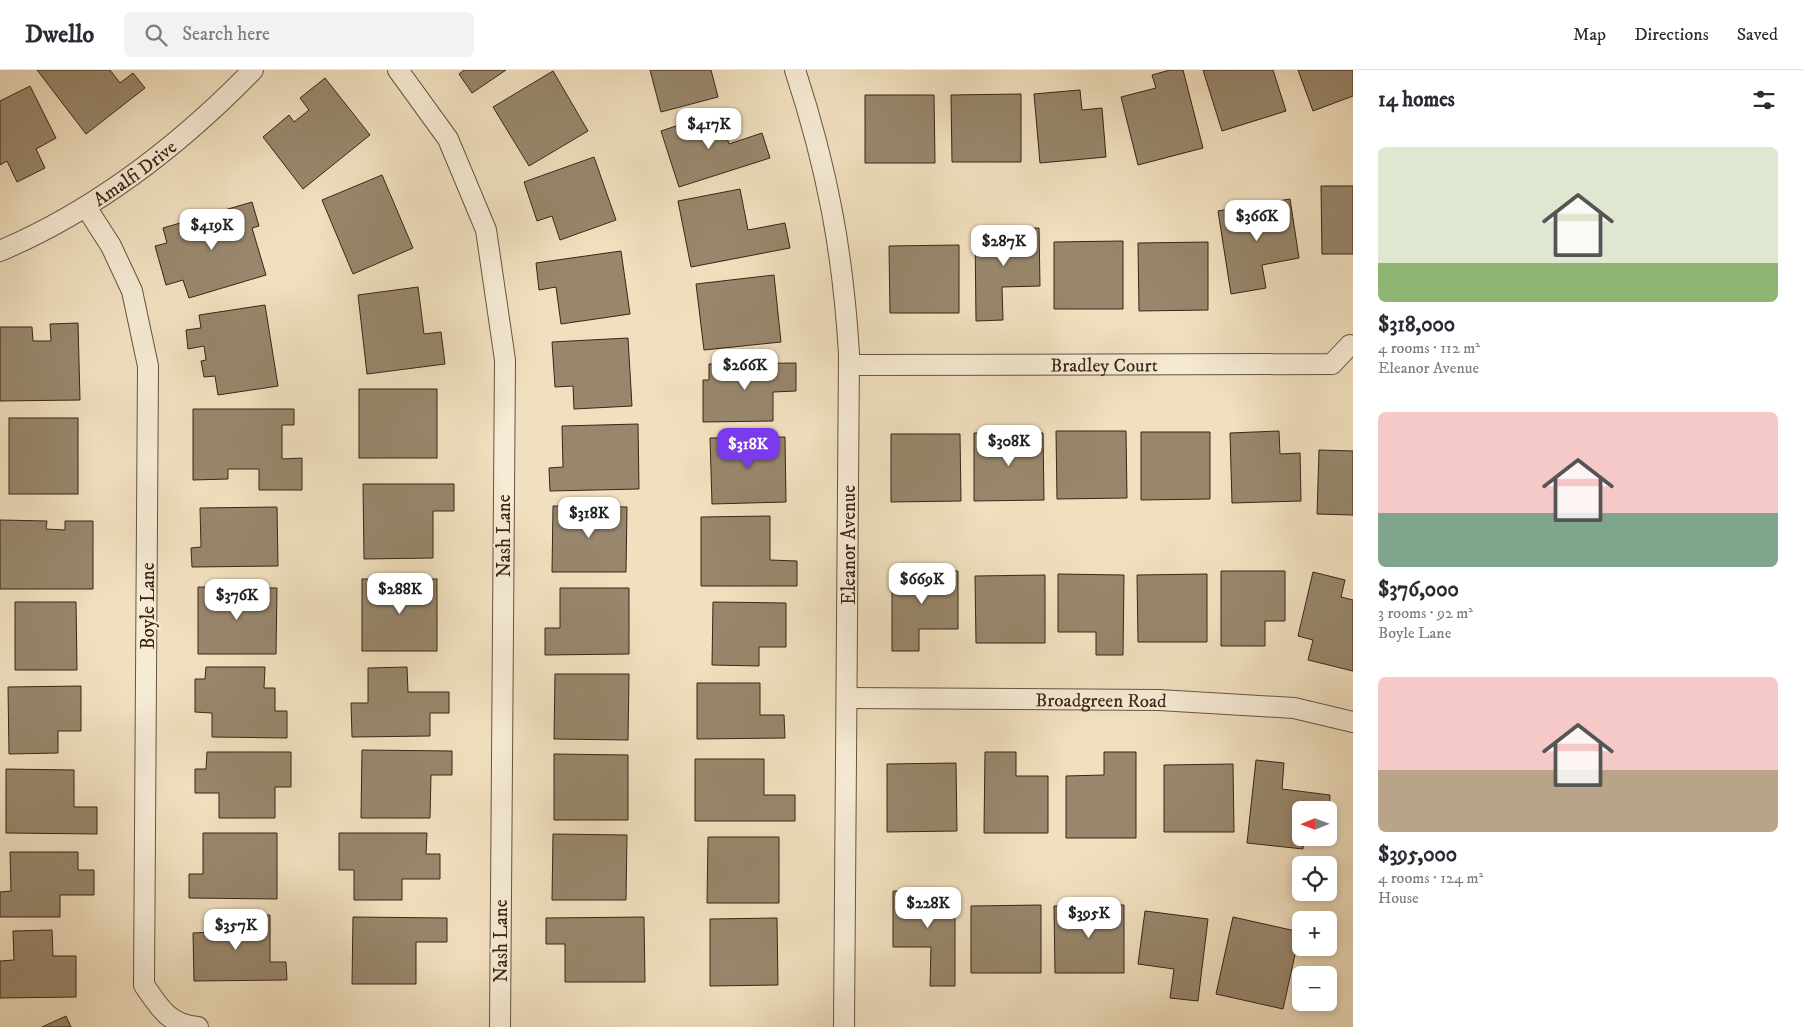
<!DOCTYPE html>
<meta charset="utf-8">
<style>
:root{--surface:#fff;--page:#f2f2f3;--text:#2b2b33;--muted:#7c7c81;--line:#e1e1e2;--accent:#7c3aed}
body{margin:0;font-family:"IM FELL DW Pica",serif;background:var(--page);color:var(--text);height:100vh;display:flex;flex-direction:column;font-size:19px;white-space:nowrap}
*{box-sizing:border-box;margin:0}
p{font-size:16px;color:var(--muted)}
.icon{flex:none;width:28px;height:28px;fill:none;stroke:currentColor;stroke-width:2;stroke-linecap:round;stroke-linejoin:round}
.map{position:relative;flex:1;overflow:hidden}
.panel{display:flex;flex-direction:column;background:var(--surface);width:450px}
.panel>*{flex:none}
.needle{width:32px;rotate:269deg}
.fabs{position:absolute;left:1292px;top:731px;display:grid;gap:10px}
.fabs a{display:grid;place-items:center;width:45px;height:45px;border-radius:8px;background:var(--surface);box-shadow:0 2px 8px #0003;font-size:25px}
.price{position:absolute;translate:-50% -42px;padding:0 11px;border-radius:10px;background:#fff;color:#222;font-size:16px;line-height:32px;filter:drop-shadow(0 1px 2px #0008)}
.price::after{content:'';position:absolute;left:50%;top:30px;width:15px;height:11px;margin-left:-8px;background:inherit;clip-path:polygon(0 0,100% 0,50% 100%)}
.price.selected{background:var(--accent);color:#fff}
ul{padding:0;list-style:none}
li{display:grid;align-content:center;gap:10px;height:265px;padding:0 25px}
li span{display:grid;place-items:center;height:155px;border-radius:8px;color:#555}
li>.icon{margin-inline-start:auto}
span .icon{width:90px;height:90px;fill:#fffc;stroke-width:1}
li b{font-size:21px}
h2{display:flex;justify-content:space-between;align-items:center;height:60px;padding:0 25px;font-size:21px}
header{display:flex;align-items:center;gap:30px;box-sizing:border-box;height:70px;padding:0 25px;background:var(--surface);border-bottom:1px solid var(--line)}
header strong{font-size:24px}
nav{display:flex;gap:28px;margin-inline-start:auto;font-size:18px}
.search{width:350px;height:45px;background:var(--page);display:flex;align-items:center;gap:12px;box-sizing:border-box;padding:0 18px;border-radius:8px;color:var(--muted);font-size:19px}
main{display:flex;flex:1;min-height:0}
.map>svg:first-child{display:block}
.building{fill:#98876d;stroke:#382615}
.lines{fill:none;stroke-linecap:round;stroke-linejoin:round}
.street-casing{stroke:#665440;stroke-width:22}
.street{stroke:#f6ebd5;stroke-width:20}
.labels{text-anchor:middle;stroke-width:4;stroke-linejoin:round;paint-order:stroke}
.street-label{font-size:19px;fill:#382615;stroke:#f6ebd5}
</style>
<header>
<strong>Dwello</strong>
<div class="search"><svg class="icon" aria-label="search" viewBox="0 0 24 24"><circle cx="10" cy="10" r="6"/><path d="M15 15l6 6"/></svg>Search here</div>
<nav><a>Map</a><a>Directions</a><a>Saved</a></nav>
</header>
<main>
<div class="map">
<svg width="1353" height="957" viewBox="0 0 1353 957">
<rect width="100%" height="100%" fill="#f1e0bf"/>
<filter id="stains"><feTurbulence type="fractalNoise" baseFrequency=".004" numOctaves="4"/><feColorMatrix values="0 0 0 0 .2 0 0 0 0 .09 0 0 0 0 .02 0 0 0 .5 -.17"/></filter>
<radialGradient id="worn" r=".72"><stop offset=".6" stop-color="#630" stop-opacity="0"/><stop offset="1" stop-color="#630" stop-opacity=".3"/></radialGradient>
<g class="building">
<polygon points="37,0 110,0 120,13 133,3 145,18 86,64"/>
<polygon points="464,0 506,0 472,23 459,4"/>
<polygon points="650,0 711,0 718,27 661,42"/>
<polygon points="1170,0 1183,0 1203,78 1138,95 1121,27 1156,18 1152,5"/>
<polygon points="1203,0 1273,0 1286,41 1222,61"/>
<polygon points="1298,0 1353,0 1353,26 1313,41"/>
<polygon points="553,1 588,61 529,96 493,37"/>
<polygon points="325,8 370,65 303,119 263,67 289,45 294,52 309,40 300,28"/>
<polygon points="30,16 56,68 36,79 45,98 17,112 7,91 0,95 0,31"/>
<polygon points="1080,20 1082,40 1102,38 1106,87 1040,93 1034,24"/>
<polygon points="1021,24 1021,92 952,92 951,25"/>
<polygon points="865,25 934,25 935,93 865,93"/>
<polygon points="718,42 729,74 762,63 770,88 679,117 661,61"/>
<polygon points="594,87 616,150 560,170 552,146 537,151 524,112"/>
<polygon points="382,105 413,178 353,204 322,130"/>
<polygon points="1321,116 1353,116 1353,184 1322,184"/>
<polygon points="740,119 748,160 785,153 790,178 691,197 678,131"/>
<polygon points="1290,129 1299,188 1262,195 1266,218 1231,224 1218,141"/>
<polygon points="252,132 259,156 252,158 266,205 189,228 183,210 166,215 155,176 167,173 163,158"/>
<polygon points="1039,158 1040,216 1002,217 1003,250 976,251 975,159"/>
<polygon points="1123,171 1123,239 1054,239 1054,172"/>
<polygon points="1208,172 1208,240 1139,241 1138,173"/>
<polygon points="959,175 959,243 890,243 889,176"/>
<polygon points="621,181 630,244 561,254 556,217 539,220 536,193"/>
<polygon points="774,205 781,272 704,280 696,214"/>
<polygon points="418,217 424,264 441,262 445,294 367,304 358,225"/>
<polygon points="265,235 278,316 218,325 215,306 204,307 201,291 206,290 204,276 188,279 186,260 201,258 199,245"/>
<polygon points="78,253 80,330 0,331 0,257 32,257 33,271 51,271 50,254"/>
<polygon points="628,268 632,336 574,339 573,316 555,317 552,272"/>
<polygon points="796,293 796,321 773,322 773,351 703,352 703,310 709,310 709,294"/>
<rect x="359" y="319" width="78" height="69"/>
<polygon points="193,339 294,339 294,355 282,355 282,389 302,388 302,420 259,420 259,399 228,399 228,409 193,410"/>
<rect x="9" y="348" width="69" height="76"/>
<polygon points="638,354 639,419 550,421 549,398 563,397 562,356"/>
<polygon points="1056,361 1126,361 1127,428 1057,429"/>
<polygon points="1279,361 1280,384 1300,383 1301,431 1232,433 1230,363"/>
<polygon points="1141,362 1210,362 1210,429 1141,430"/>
<polygon points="974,363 1043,363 1044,430 974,431"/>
<polygon points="891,364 960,364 961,431 891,432"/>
<polygon points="785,367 786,432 712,434 710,368"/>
<polygon points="1319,380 1353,381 1353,445 1317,444"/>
<polygon points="363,414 454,414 454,441 433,441 433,488 364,489"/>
<polygon points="553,436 627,437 626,502 552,502"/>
<polygon points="277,437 278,496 192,497 191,478 201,477 200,438"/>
<polygon points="770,446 770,490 797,491 797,516 701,516 701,447"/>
<polygon points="0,450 47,451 46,459 65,460 65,451 93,451 93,519 0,519"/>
<polygon points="892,501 958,501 958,559 919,559 919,581 892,581"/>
<polygon points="1221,501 1285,501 1285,551 1265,551 1265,576 1221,576"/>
<polygon points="1313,502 1345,510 1341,527 1353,530 1353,601 1308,590 1313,570 1298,566"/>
<polygon points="1058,504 1124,505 1123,585 1096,585 1096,562 1058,562"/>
<polygon points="1207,504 1207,572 1138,572 1137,505"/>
<polygon points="1045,505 1045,573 976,573 975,506"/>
<rect x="362" y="509" width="75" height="72"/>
<polygon points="198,517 277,518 276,584 198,584"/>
<polygon points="560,518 629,518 629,584 545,585 545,558 560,558"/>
<polygon points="15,532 76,532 77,600 15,600"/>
<polygon points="713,532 786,533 786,577 759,577 759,596 712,595"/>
<polygon points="206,597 265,597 264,618 275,618 275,641 287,641 287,668 212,667 212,643 195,642 195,609 205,609"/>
<polygon points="407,597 408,622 449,622 449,643 430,643 430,666 352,667 351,633 368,633 368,598"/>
<polygon points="555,604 629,604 628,670 554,669"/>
<polygon points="697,613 760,613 760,645 784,645 785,668 697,669"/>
<polygon points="81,616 81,661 58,661 58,683 9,684 8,617"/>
<polygon points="362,680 452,681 452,705 431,705 430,748 361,748"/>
<polygon points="207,682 291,682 291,717 275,717 275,748 219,748 219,723 195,723 195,699 206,699"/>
<polygon points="985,682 1016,682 1016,706 1048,706 1048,763 984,763"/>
<polygon points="1104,682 1136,682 1136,768 1066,768 1066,706 1104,705"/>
<polygon points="554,684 628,685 628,750 554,750"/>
<polygon points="695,689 764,689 764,725 795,725 795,751 695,751"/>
<polygon points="1256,690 1284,693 1282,719 1330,725 1329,740 1301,740 1301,768 1326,768 1325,774 1304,772 1303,779 1247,773"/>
<polygon points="956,693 957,761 887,762 887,694"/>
<polygon points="1233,694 1234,762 1164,762 1164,695"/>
<polygon points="6,699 74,700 74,737 97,737 97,764 6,763"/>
<polygon points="203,763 277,763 277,829 189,828 189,804 203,804"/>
<polygon points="339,763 427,763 426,784 440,784 440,809 402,809 402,830 354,830 354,800 339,800"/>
<polygon points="553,764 627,765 626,830 552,830"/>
<polygon points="708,767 779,767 779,833 707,833"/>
<polygon points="10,782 78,782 78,800 94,800 94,825 60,825 60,847 0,847 0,822 11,821"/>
<polygon points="893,821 955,821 955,916 930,916 931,877 893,877"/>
<polygon points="1041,835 1041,903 971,903 971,836"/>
<polygon points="1124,835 1124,903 1055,903 1054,836"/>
<polygon points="1145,841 1208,849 1198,931 1170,928 1174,899 1138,894"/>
<polygon points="214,845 270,845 270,892 286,892 287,910 194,911 193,863 214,862"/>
<polygon points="353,847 447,848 447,872 416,872 416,914 352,914"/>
<polygon points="644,847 645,912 565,912 565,874 546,874 546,848"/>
<polygon points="1233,847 1300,862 1283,939 1216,924"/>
<polygon points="777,848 778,915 710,916 710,849"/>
<polygon points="52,860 53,886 76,886 76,927 0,928 0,891 14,890 13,861"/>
<polygon points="66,946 71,957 42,957"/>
</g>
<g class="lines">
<g class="street-casing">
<g id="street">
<polyline points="398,0 448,69 486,160 505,290 500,957"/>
<path d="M795,0c32,97 48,182 54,284l-5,673"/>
<path d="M86,137l25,39 21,45 16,75 -4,619c15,22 25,40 54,42"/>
<path id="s1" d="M0,181c96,-41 180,-106 253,-181"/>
<path id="s2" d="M849,295l483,-1 18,-19"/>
<path id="s3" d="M847,628l312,2 135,8 59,14"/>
</g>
</g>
<use href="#street" class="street"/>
</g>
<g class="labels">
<g class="street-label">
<text dy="7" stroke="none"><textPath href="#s1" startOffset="156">Amalfi Drive</textPath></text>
<text dy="7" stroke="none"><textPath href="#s2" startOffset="255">Bradley Court</textPath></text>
<text transform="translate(503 466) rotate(-90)" y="7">Nash Lane</text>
<text transform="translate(848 475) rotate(-90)" y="7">Eleanor Avenue</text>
<text transform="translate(147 536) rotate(-90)" y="7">Boyle Lane</text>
<text dy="7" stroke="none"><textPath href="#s3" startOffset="254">Broadgreen Road</textPath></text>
<text transform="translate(500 871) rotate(-90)" y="7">Nash Lane</text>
</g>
</g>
<rect width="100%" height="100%" filter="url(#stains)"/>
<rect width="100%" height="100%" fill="url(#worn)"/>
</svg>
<div class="fabs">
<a><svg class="needle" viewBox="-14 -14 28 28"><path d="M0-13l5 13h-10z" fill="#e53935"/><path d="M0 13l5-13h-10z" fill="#7c7c81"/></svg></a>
<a><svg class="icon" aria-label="locate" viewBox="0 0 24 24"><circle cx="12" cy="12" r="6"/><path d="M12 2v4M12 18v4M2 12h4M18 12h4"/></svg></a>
<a>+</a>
<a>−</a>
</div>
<b class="price" style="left:709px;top:80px">$417K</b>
<b class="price" style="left:1257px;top:172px">$366K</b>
<b class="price" style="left:212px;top:181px">$419K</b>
<b class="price" style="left:1004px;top:197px">$287K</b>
<b class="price" style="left:745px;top:321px">$266K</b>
<b class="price" style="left:1009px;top:397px">$308K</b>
<b class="price selected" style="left:748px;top:400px">$318K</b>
<b class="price" style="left:589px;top:469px">$318K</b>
<b class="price" style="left:922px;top:535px">$669K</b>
<b class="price" style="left:400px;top:545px">$288K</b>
<b class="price" style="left:237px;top:551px">$376K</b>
<b class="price" style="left:928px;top:859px">$228K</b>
<b class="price" style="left:1089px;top:869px">$395K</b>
<b class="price" style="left:236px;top:881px">$357K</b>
</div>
<section class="panel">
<h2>14 homes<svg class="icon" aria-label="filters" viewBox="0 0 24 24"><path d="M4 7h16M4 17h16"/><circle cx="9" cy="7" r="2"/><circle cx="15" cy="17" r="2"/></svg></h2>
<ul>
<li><span style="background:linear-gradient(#dfe7d0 75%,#8fb573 0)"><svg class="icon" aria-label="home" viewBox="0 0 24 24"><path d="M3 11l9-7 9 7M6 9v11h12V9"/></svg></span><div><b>$318,000</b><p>4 rooms · 112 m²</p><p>Eleanor Avenue</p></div></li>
<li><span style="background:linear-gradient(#f6c9c9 65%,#7fa58c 0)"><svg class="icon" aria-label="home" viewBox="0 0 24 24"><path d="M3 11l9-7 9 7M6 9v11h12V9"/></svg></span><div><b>$376,000</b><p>3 rooms · 92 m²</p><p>Boyle Lane</p></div></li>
<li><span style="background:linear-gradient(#f6c9c9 60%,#b9a48a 0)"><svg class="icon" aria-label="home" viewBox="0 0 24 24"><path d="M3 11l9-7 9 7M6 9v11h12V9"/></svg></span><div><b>$395,000</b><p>4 rooms · 124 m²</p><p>House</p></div></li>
</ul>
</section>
</main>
